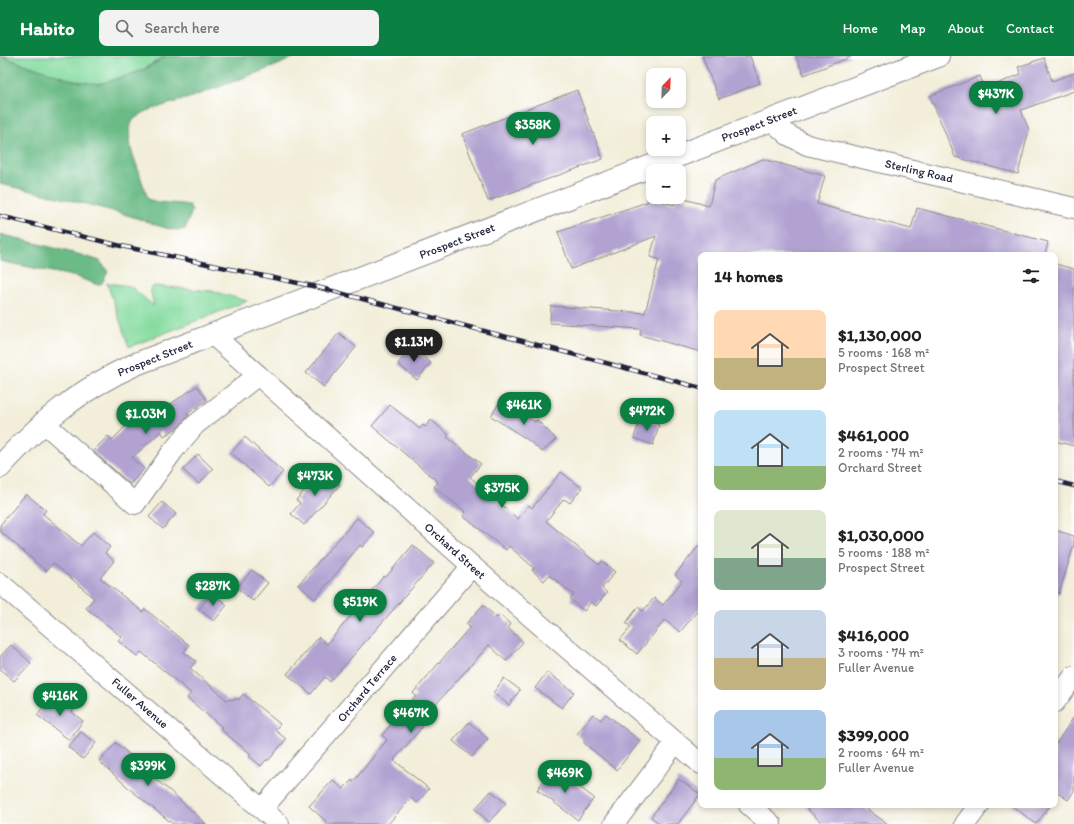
<!DOCTYPE html>
<meta charset="utf-8">
<style>
:root{--surface:#fff;--page:#f2f2f2;--text:#202124;--muted:#757577;--accent:#0b8043}
body{margin:0;font-family:Itim,sans-serif;background:var(--page);color:var(--text);height:100vh;display:flex;flex-direction:column;font-size:15px;white-space:nowrap}
*{box-sizing:border-box;margin:0}
p{font-size:13px;color:var(--muted)}
.icon{flex:none;width:22px;height:22px;fill:none;stroke:currentColor;stroke-width:2;stroke-linecap:round;stroke-linejoin:round}
.map{position:relative;flex:1;overflow:hidden}
.details{position:absolute;left:698px;top:196px;width:360px;height:556px;display:flex;flex-direction:column;background:var(--surface);border-radius:8px;box-shadow:0 2px 6px #0003}
.details>*{flex:none}
.needle{width:26px;rotate:23deg}
.fabs{position:absolute;left:646px;top:12px;display:grid;gap:8px}
.fabs a{display:grid;place-items:center;width:40px;height:40px;border-radius:8px;background:var(--surface);box-shadow:0 2px 6px #0003;font-size:20px}
.price{position:absolute;translate:-50% -34px;padding:0 9px;border-radius:14px;background:var(--accent);color:#fff;font-size:13px;line-height:26px;filter:drop-shadow(0 1px 2px #0008)}
.price::after{content:'';position:absolute;left:50%;top:24px;width:12px;height:9px;margin-left:-6px;background:inherit;clip-path:polygon(0 0,100% 0,50% 100%)}
.price.on{background:#222;color:#fff}
ul{padding:0;list-style:none}
li{display:flex;align-items:center;gap:12px;height:100px;padding:0 16px}
li span{display:grid;place-items:center;flex:none;width:112px;height:80px;border-radius:8px;color:#555}
li>.icon{margin-inline-start:auto}
span .icon{width:48px;height:48px;fill:#fffc;stroke-width:1}
li b{font-size:17px}
h2{display:flex;justify-content:space-between;align-items:center;height:48px;padding:0 16px;font-size:17px}
header{display:flex;align-items:center;gap:24px;box-sizing:border-box;height:56px;padding:0 20px;background:var(--accent);color:#fff}
header strong{font-size:19px}
nav{display:flex;gap:22px;margin-inline-start:auto;font-size:14px}
.search{width:280px;height:36px;background:var(--page);display:flex;align-items:center;gap:10px;box-sizing:border-box;padding:0 14px;border-radius:8px;color:var(--muted);font-size:15px}
.map>svg:first-child{display:block}
.green{fill:#84db9f;stroke:#537e6d}
.forest{fill:#6bbb86;stroke:#466e60}
.building{fill:#b1a2d1}
.lines{fill:none;stroke-linecap:round;stroke-linejoin:round}
.minor-casing{stroke:#8a888a;stroke-width:22}
.major-casing{stroke:#8a888a;stroke-width:24}
.minor{stroke:#fff;stroke-width:20}
.major{stroke:#fff;stroke-width:22}
.rail-casing{stroke:#22223b;stroke-width:4.5}
.rail{stroke:#fff;stroke-width:3;stroke-dasharray:9;stroke-linecap:butt}
.labels{text-anchor:middle;stroke-width:3;stroke-linejoin:round;paint-order:stroke}
.street-label{font-size:12px;fill:#22223b;stroke:#fff}
</style>
<header>
<strong>Habito</strong>
<div class="search"><svg class="icon" aria-label="search" viewBox="0 0 24 24"><circle cx="10" cy="10" r="6"/><path d="M15 15l6 6"/></svg>Search here</div>
<nav><a>Home</a><a>Map</a><a>About</a><a>Contact</a></nav>
</header>
<div class="map">
<svg width="1074" height="768" viewBox="0 0 1074 768">
<rect width="100%" height="100%" fill="#fff"/>
<filter id="ink" filterUnits="userSpaceOnUse"><feTurbulence type="fractalNoise" baseFrequency=".025" numOctaves="2"/><feDisplacementMap in="SourceGraphic" scale="8" xChannelSelector="R" yChannelSelector="G"/><feConvolveMatrix kernelMatrix="1 2 1 2 8 2 1 2 1" color-interpolation-filters="sRGB"/></filter>
<filter id="wash" filterUnits="userSpaceOnUse"><feTurbulence type="fractalNoise" baseFrequency=".012" numOctaves="4" result="noise"/><feDisplacementMap in="SourceGraphic" scale="16" xChannelSelector="R" yChannelSelector="G"/><feGaussianBlur stdDeviation="0.9" result="paint"/><feColorMatrix in="noise" values="0 0 0 0 0 0 0 0 0 0 0 0 0 0 0 0 0 1.4 0 .05"/><feComposite in="paint" operator="in"/></filter>
<g filter="url(#wash)">
<rect width="100%" height="100%" fill="#f2eed9"/>
<g class="green">
<path d="M3,0h163c-20,12 -42,24 -65,27 -25,4 -74,-17 -98,-27z"/>
<polygon points="107,227 130,230 154,250 150,232 155,230 212,235 247,245 129,291"/>
</g>
<g class="forest">
<path d="M0,0l75,25 25,3 44,-14 22,-14h130l-18,9 -86,32 -46,14 -12,8 -3,5 -2,19 19,56c7,4 31,4 41,6l3,6 -7,18c-10,4 -32,-5 -42,-9 -47,-15 -95,-25 -143,-36z"/>
<polygon points="0,178 81,199 100,205 108,216 102,227 98,229 77,221 0,205"/>
</g>
<g id="blocks">
<g class="building">
<polygon points="702,0 750,0 760,27 719,43"/>
<polygon points="796,0 850,0 851,1 804,19"/>
<polygon points="1044,2 1052,25 1074,17 1074,35 1021,54 1029,74 1018,118 955,101 930,40 980,20 985,33 1021,18 1018,11"/>
<polygon points="577,34 603,103 488,145 462,78"/>
<polygon points="763,103 825,120 817,148 911,173 917,152 1048,186 1045,199 701,199 701,296 640,279 641,273 550,267 551,250 645,257 659,203 650,201 656,180 571,213 558,176 647,146 649,142 674,149 677,141 709,150 715,124"/>
<polygon points="1055,208 1074,213 1074,390 1055,385"/>
<polygon points="339,277 356,291 324,331 306,317"/>
<polygon points="411,291 431,307 417,324 398,308"/>
<polygon points="197,330 207,344 187,358 189,359 180,370 164,380 161,375 132,402 144,413 130,428 93,395 108,380 112,384 138,358 145,365"/>
<polygon points="501,344 535,366 537,364 556,383 542,396 531,386 491,360"/>
<polygon points="390,349 420,373 423,369 425,371 431,364 449,379 447,381 481,408 470,421 518,463 529,449 532,452 561,416 582,432 570,447 564,443 546,465 599,509 602,505 615,516 602,532 607,537 596,550 591,546 584,555 570,543 574,539 549,519 544,525 532,514 534,512 509,490 506,494 463,460 466,456 434,431 438,426 372,370"/>
<polygon points="640,363 659,369 653,389 634,382"/>
<polygon points="245,381 283,416 269,431 231,397"/>
<polygon points="198,398 213,413 199,428 183,414"/>
<polygon points="323,414 340,429 304,469 291,458 300,447 296,444"/>
<polygon points="26,438 46,454 43,458 81,490 93,476 110,491 105,497 114,505 100,522 143,556 145,553 189,589 184,596 196,605 190,612 227,644 239,643 243,638 280,668 275,674 286,683 269,704 266,704 261,710 249,700 251,698 220,673 222,671 187,642 191,637 141,596 137,600 118,585 122,581 86,552 94,542 53,507 46,515 0,475 0,469"/>
<polygon points="162,446 176,458 163,473 149,461"/>
<polygon points="357,462 375,477 362,491 360,489 315,543 298,529"/>
<polygon points="1055,474 1074,480 1074,488 1059,538 1055,537"/>
<polygon points="701,487 701,551 680,576 665,564 637,598 620,584 631,571 626,567 638,551 643,555 654,542 663,549 682,525 675,519"/>
<polygon points="413,489 434,507 330,626 325,621 311,638 287,618 319,581 327,588 384,520 386,521"/>
<polygon points="252,514 268,527 253,545 237,532"/>
<polygon points="212,537 227,549 214,565 199,553"/>
<polygon points="483,549 497,562 500,559 511,569 508,572 523,586 506,605 489,589 419,667 423,670 394,704 429,733 417,747 411,742 388,768 329,768 309,750 333,724 343,733 352,724 353,726 387,684 382,679 416,640 413,637 470,571 466,568"/>
<polygon points="11,589 31,607 14,625 0,613 0,601"/>
<polygon points="547,616 574,636 562,652 535,632"/>
<polygon points="504,622 520,634 509,649 493,637"/>
<polygon points="54,637 74,653 72,656 83,665 69,684 37,659"/>
<polygon points="593,658 601,664 606,658 640,685 617,714 584,687 584,683 577,678"/>
<polygon points="1074,661 1074,735 1068,744 1055,735 1055,689"/>
<polygon points="469,666 488,683 472,701 453,685"/>
<polygon points="81,676 96,687 83,703 68,691"/>
<polygon points="116,687 139,707 137,710 169,734 206,768 173,768 132,735 99,705"/>
<polygon points="553,711 594,742 578,764 537,734"/>
<polygon points="679,723 700,738 678,768 660,768 651,761"/>
<polygon points="491,735 506,747 489,766 475,753"/>
<polygon points="803,749 861,749 888,768 823,768"/>
<polygon points="1011,749 1051,749 1036,768"/>
</g>
</g>
</g>
<g filter="url(#ink)">
<use href="#blocks" fill-opacity="0" stroke="#8a888a" stroke-width="1"/>
<g class="lines">
<g class="minor-casing">
<g id="minor">
<polyline points="771,64 788,79 807,89 1074,152"/>
<polyline points="213,279 472,510 701,708"/>
<polyline points="43,366 135,448 173,395 195,369 258,319"/>
<polyline points="0,527 279,768"/>
<polyline points="1055,646 1074,620"/>
<polyline points="749,749 771,768"/>
<polyline points="262,753 472,510"/>
<polyline points="614,768 676,686"/>
<polyline points="965,768 979,749"/>
</g>
</g>
<g class="major-casing">
<path id="major" d="M0,411c43,-47 78,-77 136,-103l802,-308"/>
</g>
<use href="#minor" class="minor"/>
<use href="#major" class="major"/>
<g class="rail-casing">
<g id="rail">
<polyline points="0,160 121,190 317,231 701,332"/>
<polyline points="1055,425 1074,430"/>
</g>
</g>
<use href="#rail" class="rail"/>
</g>
</g>
<g class="labels">
<g class="street-label">
<text transform="translate(759 68) rotate(-21)" y="4">Prospect Street</text>
<text transform="translate(919 115) rotate(13)" y="4">Sterling Road</text>
<text transform="translate(457 185) rotate(-21)" y="4">Prospect Street</text>
<text transform="translate(155 302) rotate(-22)" y="4">Prospect Street</text>
<text transform="translate(455 495) rotate(42)" y="4">Orchard Street</text>
<text transform="translate(367 632) rotate(-50)" y="4">Orchard Terrace</text>
<text transform="translate(140 647) rotate(41)" y="4">Fuller Avenue</text>
</g>
</g>
</svg>
<div class="fabs">
<a><svg class="needle" viewBox="-14 -14 28 28"><path d="M0-13l5 13h-10z" fill="#e53935"/><path d="M0 13l5-13h-10z" fill="#757577"/></svg></a>
<a>+</a>
<a>−</a>
</div>
<b class="price" style="left:996px;top:59px">$437K</b>
<b class="price" style="left:533px;top:90px">$358K</b>
<b class="price on" style="left:414px;top:307px">$1.13M</b>
<b class="price" style="left:524px;top:370px">$461K</b>
<b class="price" style="left:647px;top:376px">$472K</b>
<b class="price" style="left:146px;top:379px">$1.03M</b>
<b class="price" style="left:315px;top:441px">$473K</b>
<b class="price" style="left:502px;top:453px">$375K</b>
<b class="price" style="left:213px;top:551px">$287K</b>
<b class="price" style="left:360px;top:567px">$519K</b>
<b class="price" style="left:60px;top:661px">$416K</b>
<b class="price" style="left:411px;top:678px">$467K</b>
<b class="price" style="left:148px;top:731px">$399K</b>
<b class="price" style="left:565px;top:738px">$469K</b>
<section class="details">
<h2>14 homes<svg class="icon" aria-label="filters" viewBox="0 0 24 24"><path d="M4 7h16M4 17h16"/><circle cx="9" cy="7" r="2"/><circle cx="15" cy="17" r="2"/></svg></h2>
<ul>
<li><span style="background:linear-gradient(#ffd9b3 60%,#c2b280 0)"><svg class="icon" aria-label="home" viewBox="0 0 24 24"><path d="M3 11l9-7 9 7M6 9v11h12V9"/></svg></span><div><b>$1,130,000</b><p>5 rooms · 168 m²</p><p>Prospect Street</p></div></li>
<li><span style="background:linear-gradient(#bfe0f5 70%,#8fb573 0)"><svg class="icon" aria-label="home" viewBox="0 0 24 24"><path d="M3 11l9-7 9 7M6 9v11h12V9"/></svg></span><div><b>$461,000</b><p>2 rooms · 74 m²</p><p>Orchard Street</p></div></li>
<li><span style="background:linear-gradient(#dfe7d0 60%,#7fa58c 0)"><svg class="icon" aria-label="home" viewBox="0 0 24 24"><path d="M3 11l9-7 9 7M6 9v11h12V9"/></svg></span><div><b>$1,030,000</b><p>5 rooms · 188 m²</p><p>Prospect Street</p></div></li>
<li><span style="background:linear-gradient(#c9d6e8 60%,#c2b280 0)"><svg class="icon" aria-label="home" viewBox="0 0 24 24"><path d="M3 11l9-7 9 7M6 9v11h12V9"/></svg></span><div><b>$416,000</b><p>3 rooms · 74 m²</p><p>Fuller Avenue</p></div></li>
<li><span style="background:linear-gradient(#a9c7e8 60%,#8fb573 0)"><svg class="icon" aria-label="home" viewBox="0 0 24 24"><path d="M3 11l9-7 9 7M6 9v11h12V9"/></svg></span><div><b>$399,000</b><p>2 rooms · 64 m²</p><p>Fuller Avenue</p></div></li>
</ul>
</section>
</div>
